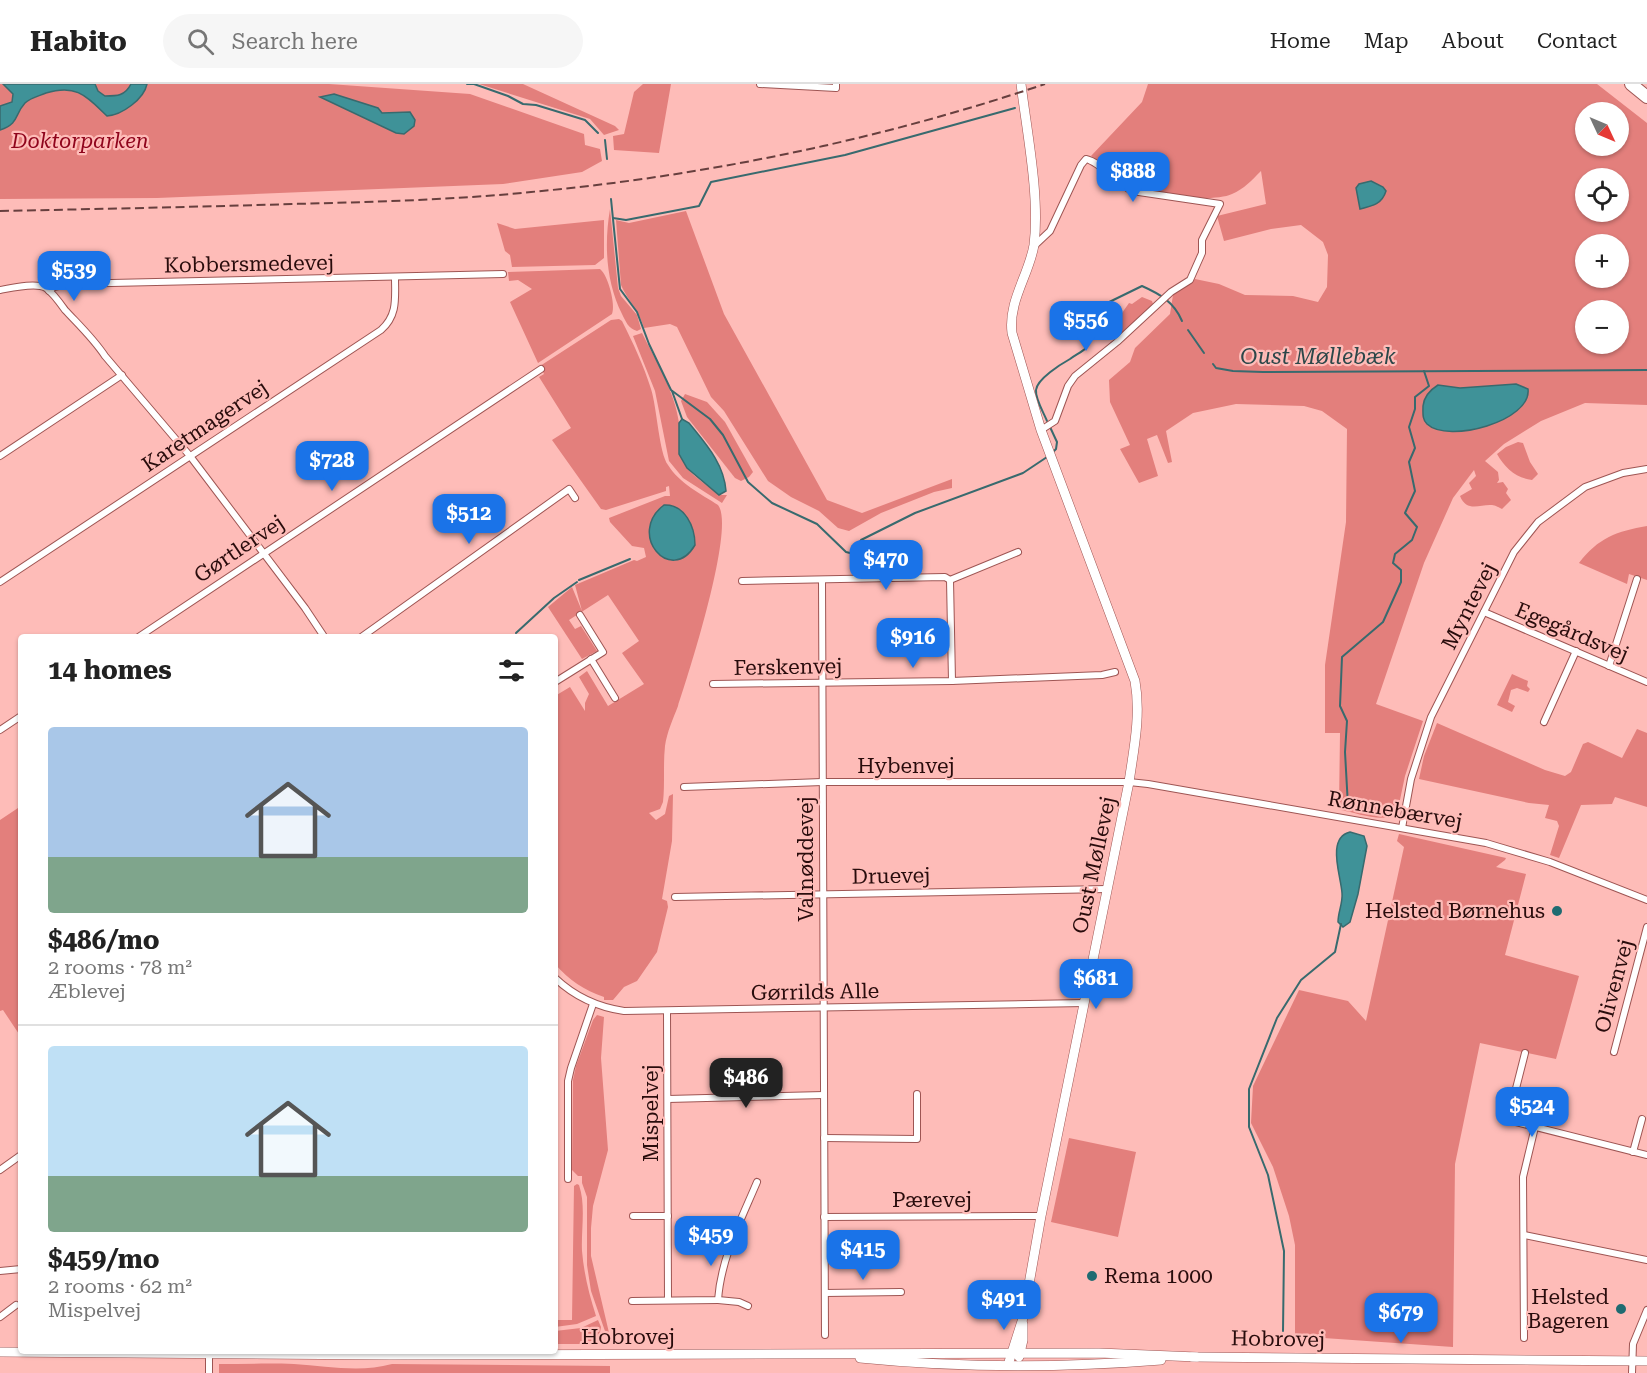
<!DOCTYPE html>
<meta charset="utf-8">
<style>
:root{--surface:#fff;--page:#f6f6f6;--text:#222;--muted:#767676;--line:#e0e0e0;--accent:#1a73e8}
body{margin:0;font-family:"Roboto Serif",serif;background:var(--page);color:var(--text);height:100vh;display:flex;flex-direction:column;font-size:22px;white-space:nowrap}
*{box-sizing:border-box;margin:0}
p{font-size:20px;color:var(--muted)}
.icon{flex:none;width:33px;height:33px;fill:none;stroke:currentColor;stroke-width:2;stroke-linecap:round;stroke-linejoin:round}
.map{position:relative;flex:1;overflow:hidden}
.panel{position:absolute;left:18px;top:550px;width:540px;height:720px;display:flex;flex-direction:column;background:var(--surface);border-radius:6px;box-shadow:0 2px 4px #0004}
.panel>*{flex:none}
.needle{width:39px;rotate:134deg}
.fabs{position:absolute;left:1575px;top:18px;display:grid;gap:12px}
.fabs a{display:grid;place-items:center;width:54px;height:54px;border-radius:50%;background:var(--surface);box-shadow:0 2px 4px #0004;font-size:30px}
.price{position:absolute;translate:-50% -51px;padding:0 14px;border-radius:12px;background:var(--accent);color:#fff;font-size:20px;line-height:39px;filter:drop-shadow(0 2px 3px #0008)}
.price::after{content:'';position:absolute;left:50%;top:36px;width:18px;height:14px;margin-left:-9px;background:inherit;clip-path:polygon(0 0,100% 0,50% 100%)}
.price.active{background:#222;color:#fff}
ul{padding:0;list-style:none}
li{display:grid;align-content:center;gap:12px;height:318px;padding:0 30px}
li+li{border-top:2px solid var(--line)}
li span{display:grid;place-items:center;height:186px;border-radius:6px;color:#555}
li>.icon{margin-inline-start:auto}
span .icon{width:108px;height:108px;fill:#fffc;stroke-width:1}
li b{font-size:26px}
h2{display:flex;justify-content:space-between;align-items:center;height:72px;padding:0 30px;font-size:26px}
header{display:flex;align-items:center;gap:36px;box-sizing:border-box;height:84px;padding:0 30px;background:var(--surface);border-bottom:2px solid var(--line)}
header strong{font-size:28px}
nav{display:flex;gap:33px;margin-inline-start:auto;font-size:21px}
.search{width:420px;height:54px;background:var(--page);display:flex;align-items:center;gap:15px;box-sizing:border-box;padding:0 21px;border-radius:33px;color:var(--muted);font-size:22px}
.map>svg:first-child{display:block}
.green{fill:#e37f7c;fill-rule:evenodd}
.water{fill:#3f9298;stroke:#386a6e;stroke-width:1.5}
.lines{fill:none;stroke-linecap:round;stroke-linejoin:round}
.stream{stroke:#386a6e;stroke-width:2}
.street-casing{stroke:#9e5553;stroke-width:8}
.secondary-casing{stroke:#9e5553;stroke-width:10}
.highway-casing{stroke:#9e5553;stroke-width:14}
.street{stroke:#fff;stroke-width:6}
.secondary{stroke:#fff;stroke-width:9}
.highway{stroke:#fff;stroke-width:12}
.rail{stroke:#673f3e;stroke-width:2;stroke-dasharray:9 4.5;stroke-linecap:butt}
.poi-dot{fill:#1f6b71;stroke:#febcb8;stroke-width:2}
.labels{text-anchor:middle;stroke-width:4.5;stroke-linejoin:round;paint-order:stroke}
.park-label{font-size:21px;font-style:italic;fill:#8f041c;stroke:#febcb8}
.street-label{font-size:21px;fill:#290c0c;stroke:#febcb8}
.poi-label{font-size:21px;fill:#290c0c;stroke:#febcb8;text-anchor:end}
.water-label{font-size:22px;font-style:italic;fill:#2c4749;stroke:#febcb8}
</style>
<header>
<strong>Habito</strong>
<div class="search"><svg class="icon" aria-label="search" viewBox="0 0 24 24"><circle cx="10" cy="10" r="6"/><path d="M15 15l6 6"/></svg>Search here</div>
<nav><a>Home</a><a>Map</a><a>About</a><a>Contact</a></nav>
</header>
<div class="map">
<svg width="1647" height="1289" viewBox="0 0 1647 1289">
<rect width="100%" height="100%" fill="#febcb8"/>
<g class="green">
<polygon points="0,0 329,0 470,10 584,50 585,61 600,65 602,77 582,88 503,100 157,114 0,115"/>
<polygon points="479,0 523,0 615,42 619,46 604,51 590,35"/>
<polygon points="643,0 671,0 659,69 614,66 613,52 624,50 634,8"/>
<path d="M1148,0h449l50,39v282l-62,-2 -44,18 -37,23 -19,17 13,11 1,8 -2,3 6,-1 5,7 -2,4 5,7 -9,9c-2,-1 -7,-4 -10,-4 -12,-1 -25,8 -32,-9l12,-7 -3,-6 7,-7 -2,-6 -21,28 -29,65 -48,141 47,17 -18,55 -8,38c-15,9 -40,-1 -56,-4l-2,-3 1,-74h-15v-68l21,-143 1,-93 -25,-18 -18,-5 -68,-2 -43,9 -27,18 6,31 -4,1 -11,-28 -10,4 11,37 -19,7 -19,-34 10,-4 -20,-43 -1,-22 21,-18 5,-14 35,-34 3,-19 22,-16 24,5 26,11 48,1 25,6 9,-15 1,-32 -5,-13 -22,-17 -30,4 -47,12 -7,-25 49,-12 -5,-33c-9,9 -17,18 -29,23 -19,9 -87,2 -105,-8 -13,-7 -25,-21 -36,-30l51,-54zM1586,28h32v34h-32zM1586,94h32v34h-32zM1586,160h32v34h-32zM1586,226h32v34h-32z"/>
<path d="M610,125l8,79 3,8 16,19 4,14 -4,2c-9,-3 -11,-9 -15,-17 -16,-32 -18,-69 -12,-105z"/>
<path d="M686,127l38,103 103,186 35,13 90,-34v9l-18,4 -53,21 -32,18 -11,-3 -19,-17 -28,-14 -23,-16 -44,-70 -13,-14 -34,-70 -7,-3 -26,4c-5,-18 -16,-27 -23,-43l-5,-65 13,3z"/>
<polygon points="604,136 604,174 595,181 512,183 510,171 505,167 497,139 515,145"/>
<path d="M600,185c8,6 16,36 12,45l-74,49 -28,-61 22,-13 -14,-9 -9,1 -1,-9z"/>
<path d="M1142,213l10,4 1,3c-5,8 -27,26 -36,34 -4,-5 -4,-17 -4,-24l9,-1 7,-10 3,1z"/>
<path d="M619,235l3,2c11,22 22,45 29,68 6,19 8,64 17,76 11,18 33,29 50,40 18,22 -30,171 -40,201 -5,13 -11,26 -13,40 -2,18 0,37 -2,56l-3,7 -11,4 7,7 9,-6 4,-18 4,-2 -1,47 -10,58 5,2 1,6 -11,45 -20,29 -13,6 -11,13h-9v-3c-20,-7 -35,-17 -49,-33v-268l15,-9 15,24v-8l4,-9 -10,-17 8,-6 21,35 36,-22 -22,-31 17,-12 -31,-46 -39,25 6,9 6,-3 16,25 -15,8 -34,-52 24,-20 10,24 -7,-26 59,-25 3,1 9,-4 -2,-9 -12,-2 -22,-24 -1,-4 56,-22h5l-1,-10 -3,1v4l-60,19 -5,-1 -49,-69 19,-12 -32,-51 5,-3 -4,-8 71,-46z"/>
<path d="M642,249c14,28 33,59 37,90 3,16 -3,31 8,45 8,10 22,18 32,27h8l-5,8 -39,-25 -14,-17 -14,-70 -22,-55z"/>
<polygon points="685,310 707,318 725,338 753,388 749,393 741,397 735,394 687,333 681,317"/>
<path d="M1518,358l5,1 7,19 8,12 -6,6c-16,-2 -27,-12 -35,-26l9,-7z"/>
<path d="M1647,442v54l-18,-6 -2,10 -48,-21c19,-25 38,-32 68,-37z"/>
<polygon points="1512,590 1528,597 1527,602 1530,605 1528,608 1517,604 1511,606 1508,618 1515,622 1512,628 1497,621"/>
<polygon points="1437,639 1545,686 1565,692 1571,688 1583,660 1588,658 1622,674 1637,645 1647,649 1647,723 1615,713 1612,720 1581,721 1559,774 1550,771 1559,742 1557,737 1545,734 1549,721 1529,719 1419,695 1424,672"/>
<polygon points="21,722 21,953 3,926 0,927 0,736"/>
<polygon points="1399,750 1506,774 1505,776 1496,783 1526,790 1505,871 1579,892 1556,975 1480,959 1455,1080 1453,1263 1295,1252 1295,1161 1289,1132 1273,1083 1251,1039 1253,1002 1299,906 1348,917 1366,937 1404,763 1397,757"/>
<polygon points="597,931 604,933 601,974 608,1066 593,1122 591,1144 591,1172 610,1253 606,1257 606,1250 591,1207 587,1181 587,1113 582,1099 582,1092 578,1092 572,1086 573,996 576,982 593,936"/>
<polygon points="1069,1054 1136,1068 1118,1153 1051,1138"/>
<path d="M577,1100l2,1c7,20 2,45 3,66 2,23 7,43 14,65l-19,8 -22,3v-7h17l2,-134z"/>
<polygon points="598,1236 601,1243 598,1260 555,1260 555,1247 581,1244"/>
<path d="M219,1280c25,0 50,-1 75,0 33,2 66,9 98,0l218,2v7h-391z"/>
</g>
<g class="water">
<path d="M3,0h92l3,7 7,5c12,0 20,0 26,-12h16c-3,15 -25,31 -40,32 -21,-20 -30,-32 -61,-23 -7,3 -16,5 -21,10 -11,12 -5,20 -25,27v-24l12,-4 1,-8z"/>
<polygon points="334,10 378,24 382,29 410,28 415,36 414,42 404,50 396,49 320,13"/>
<path d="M1371,97l12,6 3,4c-4,13 -13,15 -26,18l-4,-21 3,-4z"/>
<path d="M1516,300l12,5c4,32 -80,55 -101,35 -5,-5 -4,-11 -4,-18 1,-10 7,-16 15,-21l22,3z"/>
<path d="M682,335l7,4c16,20 35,40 37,68l-7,4 -32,-27 -8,-14v-31z"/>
<path d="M664,421c21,-1 31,22 31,40 -24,41 -69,-11 -31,-40z"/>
<path d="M1350,748l14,4 3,10 -9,48 -8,28 -7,5 -5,-5c0,-10 5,-19 4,-29 -1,-17 -16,-55 8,-61z"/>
</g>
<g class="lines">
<g class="stream">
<polyline points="467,0 474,0 508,12 523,20 536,21 585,36 598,49"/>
<polyline points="605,56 607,75"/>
<polyline points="611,115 620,205 637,228 649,260 671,306 710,335 723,351 748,398 772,419 817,440 846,468 850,469 855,465 861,456 915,429 1023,389 1047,373"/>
<polyline points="613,134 626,136 699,122 711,98 845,71 1015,24"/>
<polyline points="1188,246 1204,269"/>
<polyline points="1213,280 1216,284 1233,287 1263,288 1647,286"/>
<polyline points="672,307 682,335"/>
<path d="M1047,337c-3,-8 -12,-22 -11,-31 1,-11 25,-26 34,-31 5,-4 12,-7 16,-11 9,-13 3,-31 11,-40l45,-22c18,8 32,16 40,35"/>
<polyline points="1050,343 1057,358 1056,365 1054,367"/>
<polyline points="579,496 630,475"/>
<polyline points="516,549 554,514 577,498"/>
<polyline points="510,554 513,552"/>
<polyline points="1348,722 1345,668 1347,637 1340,622 1342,573 1383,538 1401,498 1401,486 1393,479 1395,470 1412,456 1417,443 1405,429 1415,407 1409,378 1415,364 1409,343 1415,325 1415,313 1429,302 1424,287"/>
<polyline points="1283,1247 1284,1167 1268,1091 1249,1043 1249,1005 1277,934 1301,896 1335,868 1341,840"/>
</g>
<g class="street-casing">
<g id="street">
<polyline points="760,0 836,4 836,0"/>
<path d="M1034,162l16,-15 31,-66 5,-6c14,3 31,24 46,32l88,13 -18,36v13l-12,27 -19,12 -54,50 -42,34 -7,10 -13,35 -14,9"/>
<path d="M0,206c11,-2 36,-8 46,-2 7,5 14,15 19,22 14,15 28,28 40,46l85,100 115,152 20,30"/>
<polyline points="49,207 54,203 67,200 503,190"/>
<polyline points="0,372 122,291"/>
<polyline points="822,496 825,1251"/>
<polyline points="950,496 1018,468"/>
<polyline points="742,497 945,493 950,496 952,597"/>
<path d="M0,498l381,-252c17,-15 14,-32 14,-53"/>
<polyline points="1484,528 1647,598"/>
<polyline points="137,554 541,285"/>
<polyline points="360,554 569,405 575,414"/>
<polyline points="591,575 615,614"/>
<polyline points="1609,582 1637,495"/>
<polyline points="555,598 603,568 580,531"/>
<polyline points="713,600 952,597 1102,591 1115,588"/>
<polyline points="1544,638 1576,567"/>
<polyline points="0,646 21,632"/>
<polyline points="684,703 822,698 1129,698 1148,700 1486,759 1550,778 1647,816"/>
<polyline points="1402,744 1411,695 1431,633 1514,468 1538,438 1585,403 1623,389 1647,385"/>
<polyline points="675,813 1107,805"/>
<path d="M555,894c20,19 42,29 69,33l460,-8"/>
<polyline points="667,927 668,1216"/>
<polyline points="1614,968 1647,843"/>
<polyline points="1525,969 1508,1036 1647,1071"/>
<polyline points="668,1015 824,1011"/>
<polyline points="824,1054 917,1055 917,1010"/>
<polyline points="1633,1068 1642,1035"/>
<polyline points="0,1086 21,1071"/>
<polyline points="568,1095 568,997 571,984 593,920"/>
<polyline points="633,1132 668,1132"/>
<polyline points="824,1133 1041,1132"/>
<polyline points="1524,1151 1647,1176"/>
<polyline points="0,1187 21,1185"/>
<polyline points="825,1209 901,1208"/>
<polyline points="718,1216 739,1218 748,1222"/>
<path d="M632,1217l86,-1c3,-42 23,-80 39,-118"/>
<polyline points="0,1233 16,1221"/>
<polyline points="1524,1254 1523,1093 1535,1043"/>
<polyline points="209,1289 209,1270"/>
<polyline points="1632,1289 1633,1260 1647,1226"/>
</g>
</g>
<g class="secondary-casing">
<g id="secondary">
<polyline points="0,1268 390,1271 1099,1269 1197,1273"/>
<polyline points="1019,1273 1023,1256 1023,1240"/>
<polyline points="1192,1273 1647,1277"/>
<path d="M860,1274c99,10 201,10 301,2"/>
<path d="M1008,1281l15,-47 18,-102 88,-434c5,-34 12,-67 6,-101l-94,-251 -29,-97c-4,-32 17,-58 22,-88 6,-48 -7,-112 -13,-161"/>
</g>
</g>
<g class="highway-casing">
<polyline id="highway" points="1631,0 1647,13"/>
</g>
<use href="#street" class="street"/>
<use href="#secondary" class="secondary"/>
<use href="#highway" class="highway"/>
<path class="rail" d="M0,127c97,-2 195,-4 292,-7 80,-2 160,-4 239,-12 174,-16 348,-52 514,-108"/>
</g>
<g class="poi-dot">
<circle cx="1557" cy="827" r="6"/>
<circle cx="1092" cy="1192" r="6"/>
<circle cx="1621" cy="1225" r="6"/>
</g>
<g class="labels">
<g class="park-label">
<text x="80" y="64">Doktorparken</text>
</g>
<g class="street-label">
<text transform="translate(249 180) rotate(-1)" y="7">Kobbersmedevej</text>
<text transform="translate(205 342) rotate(-34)" y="7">Karetmagervej</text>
<text transform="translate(239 465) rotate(-34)" y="7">Gørtlervej</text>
<text transform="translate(1469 522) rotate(-63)" y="7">Myntevej</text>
<text transform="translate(1572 548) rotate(23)" y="7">Egegårdsvej</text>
<text transform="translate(788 583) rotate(-1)" y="7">Ferskenvej</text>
<text x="906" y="689">Hybenvej</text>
<text transform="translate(1395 726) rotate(10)" y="7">Rønnebærvej</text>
<text transform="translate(806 775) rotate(-90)" y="7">Valnøddevej</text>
<text transform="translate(1094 781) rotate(-78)" y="7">Oust Møllevej</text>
<text transform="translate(891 792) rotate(-1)" y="7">Druevej</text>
<text transform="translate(1614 902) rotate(-75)" y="7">Olivenvej</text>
<text transform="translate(815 908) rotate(-1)" y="7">Gørrilds Alle</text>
<text transform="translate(651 1029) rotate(-90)" y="7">Mispelvej</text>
<text x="932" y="1123">Pærevej</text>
<text x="628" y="1260">Hobrovej</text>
<text transform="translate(1278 1255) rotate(1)" y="7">Hobrovej</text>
</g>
<g class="poi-label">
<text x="1545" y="834">Helsted Børnehus</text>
<text x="1104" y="1199" text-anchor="start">Rema 1000</text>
<text x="1609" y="1220">Helsted<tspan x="1609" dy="24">Bageren</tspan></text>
</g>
<g class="water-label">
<text x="1318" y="280">Oust Møllebæk</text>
</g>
</g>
</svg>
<div class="fabs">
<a><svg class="needle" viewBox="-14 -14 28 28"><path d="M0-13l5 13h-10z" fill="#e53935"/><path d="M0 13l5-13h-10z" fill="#767676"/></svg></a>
<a><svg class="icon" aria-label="locate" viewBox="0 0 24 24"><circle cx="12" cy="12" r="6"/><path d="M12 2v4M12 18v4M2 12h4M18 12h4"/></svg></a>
<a>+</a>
<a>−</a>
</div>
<b class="price" style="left:1133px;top:119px">$888</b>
<b class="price" style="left:74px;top:218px">$539</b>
<b class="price" style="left:1086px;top:268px">$556</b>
<b class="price" style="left:332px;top:408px">$728</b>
<b class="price" style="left:469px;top:461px">$512</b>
<b class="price" style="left:886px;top:507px">$470</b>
<b class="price" style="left:913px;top:585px">$916</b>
<b class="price" style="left:1096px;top:926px">$681</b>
<b class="price active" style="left:746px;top:1025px">$486</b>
<b class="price" style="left:1532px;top:1054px">$524</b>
<b class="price" style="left:711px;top:1183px">$459</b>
<b class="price" style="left:863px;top:1197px">$415</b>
<b class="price" style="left:1004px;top:1247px">$491</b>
<b class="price" style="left:1401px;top:1260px">$679</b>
<section class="panel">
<h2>14 homes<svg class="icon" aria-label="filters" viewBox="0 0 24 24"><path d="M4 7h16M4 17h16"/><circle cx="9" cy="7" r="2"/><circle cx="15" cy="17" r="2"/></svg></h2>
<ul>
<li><span style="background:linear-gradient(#a9c7e8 70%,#7fa58c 0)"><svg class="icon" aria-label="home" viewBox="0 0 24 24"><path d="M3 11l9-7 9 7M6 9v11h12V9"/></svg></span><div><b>$486/mo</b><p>2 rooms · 78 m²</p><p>Æblevej</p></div></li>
<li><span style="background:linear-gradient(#bfe0f5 70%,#7fa58c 0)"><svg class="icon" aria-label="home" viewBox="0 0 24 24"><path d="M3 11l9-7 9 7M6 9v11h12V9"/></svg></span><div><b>$459/mo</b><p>2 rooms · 62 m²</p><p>Mispelvej</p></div></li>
</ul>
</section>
</div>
